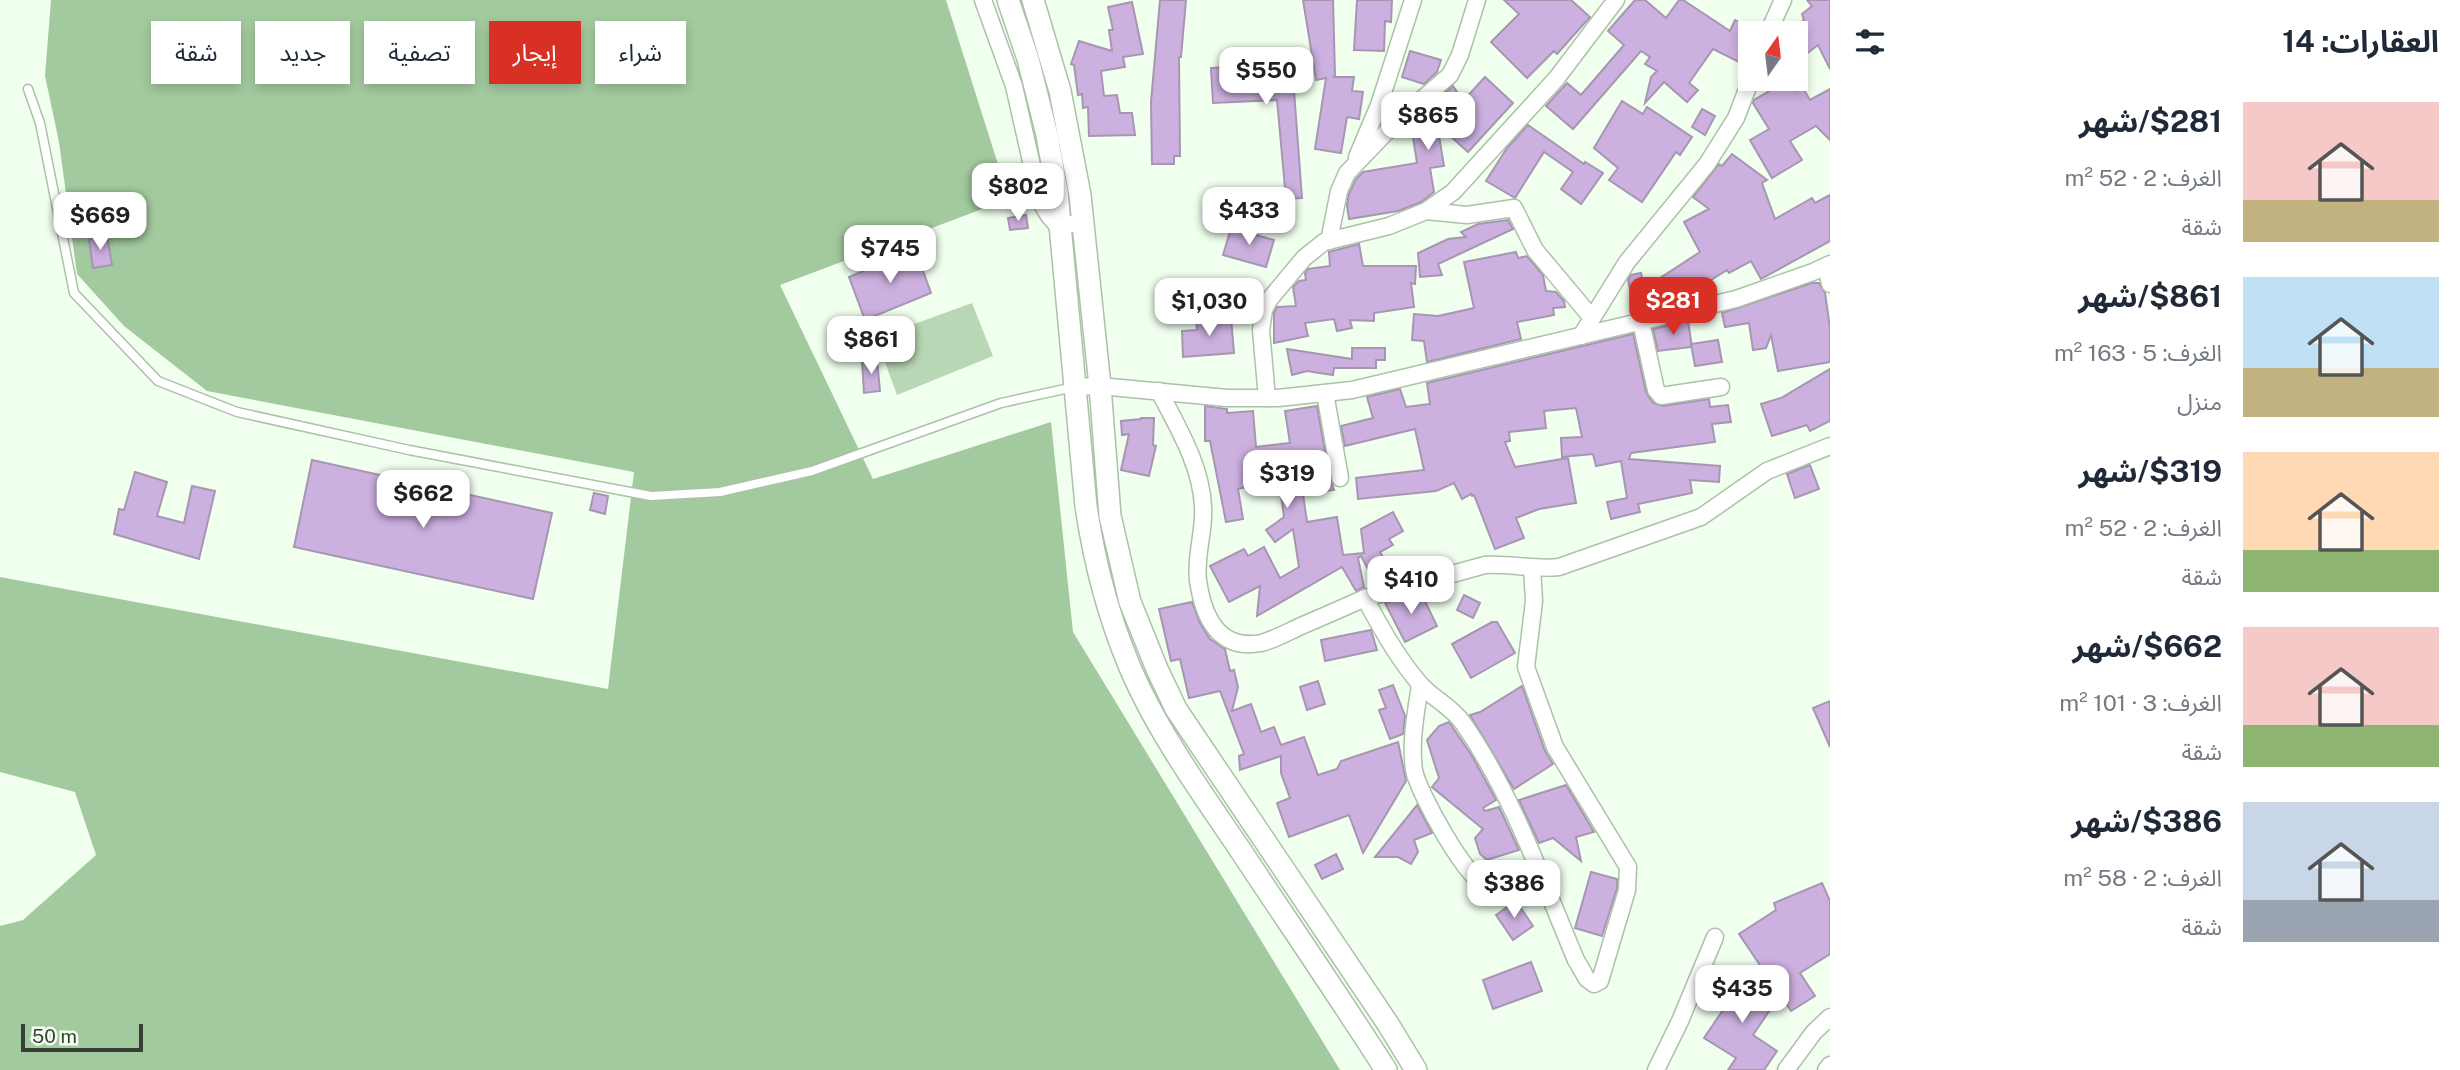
<!DOCTYPE html>
<html lang="ar">
<meta charset="utf-8">
<style>
:root{--surface:#fff;--page:#f6f6f7;--text:#1f2937;--muted:#747a83;--accent:#d93025}
body{margin:0;font-family:"Public Sans","Noto Sans Arabic",sans-serif;background:var(--page);color:var(--text);direction:rtl;height:100vh;display:flex;flex-direction:column;font-size:26px;white-space:nowrap}
*{box-sizing:border-box;margin:0}
p{font-size:23px;color:var(--muted)}
.icon{flex:none;width:38px;height:38px;fill:none;stroke:currentColor;stroke-width:2;stroke-linecap:round;stroke-linejoin:round}
.map{position:relative;flex:1;overflow:hidden;direction:ltr}
.details{display:flex;flex-direction:column;background:var(--surface);width:630px}
.details>*{flex:none}
.guide{position:absolute;left:21px;top:21px;width:665px;height:63px;direction:rtl;display:flex;gap:14px}
.needle{width:46px;rotate:14deg}
.controls{position:absolute;left:1738px;top:21px;display:grid;gap:14px}
.controls a{display:grid;place-items:center;width:70px;height:70px;border-radius:0px;background:var(--surface);box-shadow:0 4px 10px #0003;font-size:35px}
.scale{position:absolute;left:21px;bottom:18px;width:122px;box-sizing:border-box;padding-left:7px;border:4px solid #363f34;border-top:0;font-size:19px;line-height:24px;white-space:nowrap;color:#363f34;-webkit-text-stroke:5px #f0ffee;paint-order:stroke}
.price{position:absolute;translate:-50% -60px;padding:0 16px;border-radius:14px;background:#fff;color:#222;font-size:23px;line-height:46px;filter:drop-shadow(0 2px 4px #0008)}
.price::after{content:'';position:absolute;left:50%;top:42px;width:21px;height:16px;margin-left:-10px;background:inherit;clip-path:polygon(0 0,100% 0,50% 100%)}
.price.current{background:var(--accent);color:#fff}
ul{padding:0;list-style:none}
li{display:flex;align-items:center;gap:21px;height:175px;padding:0 21px}
li span{display:grid;place-items:center;flex:none;width:196px;height:140px;border-radius:0px;color:#555}
li>.icon{margin-inline-start:auto}
span .icon{width:84px;height:84px;fill:#fffc;stroke-width:1}
li b{font-size:30px}
h2{display:flex;justify-content:space-between;align-items:center;height:84px;padding:0 21px;font-size:30px}
.tag{padding:0 24px;border-radius:0px;background:var(--surface);box-shadow:0 4px 10px #0003;font-size:24px;line-height:63px}
.tag.current{background:var(--accent);color:#fff}
main{display:flex;flex:1;min-height:0}
.map>svg:first-child{display:block}
.green{fill:#b8d7b4}
.forest{fill:#a3c99e}
.building{fill:#ccb0df;stroke:#a796b2;stroke-width:2}
.lines{fill:none;stroke-linecap:round;stroke-linejoin:round}
.lane-casing{stroke:#abc2a8;stroke-width:11}
.street-casing{stroke:#abc2a8;stroke-width:19}
.secondary-casing{stroke:#abc2a8;stroke-width:24}
.lane{stroke:#fff;stroke-width:8}
.street{stroke:#fff;stroke-width:16}
.secondary{stroke:#fff;stroke-width:21}
</style>
<main>
<section class="details">
<h2>العقارات: 14<svg class="icon" aria-label="filters" viewBox="0 0 24 24"><path d="M4 7h16M4 17h16"/><circle cx="9" cy="7" r="2"/><circle cx="15" cy="17" r="2"/></svg></h2>
<ul>
<li><span style="background:linear-gradient(#f6c9c9 70%,#c2b280 0)"><svg class="icon" aria-label="home" viewBox="0 0 24 24"><path d="M3 11l9-7 9 7M6 9v11h12V9"/></svg></span><div><b>$281/شهر</b><p>الغرف: 2 · 52 m²</p><p>شقة</p></div></li>
<li><span style="background:linear-gradient(#bfe0f5 65%,#c2b280 0)"><svg class="icon" aria-label="home" viewBox="0 0 24 24"><path d="M3 11l9-7 9 7M6 9v11h12V9"/></svg></span><div><b>$861/شهر</b><p>الغرف: 5 · 163 m²</p><p>منزل</p></div></li>
<li><span style="background:linear-gradient(#ffd9b3 70%,#8fb573 0)"><svg class="icon" aria-label="home" viewBox="0 0 24 24"><path d="M3 11l9-7 9 7M6 9v11h12V9"/></svg></span><div><b>$319/شهر</b><p>الغرف: 2 · 52 m²</p><p>شقة</p></div></li>
<li><span style="background:linear-gradient(#f6c9c9 70%,#8fb573 0)"><svg class="icon" aria-label="home" viewBox="0 0 24 24"><path d="M3 11l9-7 9 7M6 9v11h12V9"/></svg></span><div><b>$662/شهر</b><p>الغرف: 3 · 101 m²</p><p>شقة</p></div></li>
<li><span style="background:linear-gradient(#c9d6e8 70%,#9aa5b1 0)"><svg class="icon" aria-label="home" viewBox="0 0 24 24"><path d="M3 11l9-7 9 7M6 9v11h12V9"/></svg></span><div><b>$386/شهر</b><p>الغرف: 2 · 58 m²</p><p>شقة</p></div></li>
</ul>
</section>
<div class="map">
<svg width="1830" height="1070" viewBox="0 0 1830 1070">
<rect width="100%" height="100%" fill="#f0ffee"/>
<polygon class="green" points="972,303 993,356 897,395 876,338"/>
<polygon class="forest" points="51,0 946,0 1009,199 780,285 873,479 1051,422 1073,632 1340,1070 0,1070 0,926 23,920 96,855 75,792 0,772 0,577 608,689 634,472 207,391 124,326 77,274 59,142 45,76"/>
<g class="building">
<polygon points="1160,0 1186,0 1181,57 1179,57 1180,156 1174,156 1174,164 1152,164 1151,102"/>
<polygon points="1303,0 1333,0 1335,76 1333,77 1354,77 1352,91 1363,92 1359,119 1347,117 1341,153 1315,149 1326,78 1316,80"/>
<polygon points="1357,0 1392,0 1391,22 1385,21 1384,51 1354,50"/>
<polygon points="1504,0 1571,0 1590,17 1557,54 1554,51 1527,78 1491,42 1519,14"/>
<polygon points="1635,0 1645,0 1666,18 1679,0 1683,0 1730,31 1735,20 1755,30 1753,33 1750,33 1750,39 1739,62 1713,49 1689,83 1698,90 1687,102 1664,82 1645,103 1651,77 1657,71 1645,64 1650,57 1641,51 1573,129 1546,106 1567,83 1581,95 1624,45 1608,31"/>
<polygon points="1807,0 1830,0 1830,69 1818,45 1796,62 1796,42 1800,39 1796,26 1804,20 1802,14 1812,6"/>
<polygon points="1132,2 1143,54 1123,57 1125,67 1101,71 1104,96 1117,95 1120,113 1132,113 1135,135 1089,136 1088,107 1083,108 1082,94 1078,95 1074,65 1071,64 1079,41 1112,51 1109,30 1113,30 1108,7"/>
<polygon points="1410,51 1441,60 1437,72 1424,84 1402,77"/>
<polygon points="1292,64 1302,198 1286,199 1277,100 1213,103 1211,68"/>
<polygon points="1485,77 1513,103 1468,152 1437,124 1444,166 1430,168 1434,192 1421,202 1398,211 1349,219 1347,205 1349,194 1356,179 1363,172 1417,163 1411,124 1444,119 1433,103 1453,86 1463,101"/>
<polygon points="1790,79 1797,91 1803,88 1810,100 1830,89 1830,140 1816,126 1790,141 1802,160 1772,178 1750,140 1769,129 1753,103 1754,100"/>
<polygon points="1622,101 1643,114 1647,107 1692,137 1680,155 1676,152 1642,202 1609,180 1618,168 1594,148"/>
<polygon points="1702,109 1715,116 1705,135 1692,127"/>
<polygon points="1528,125 1584,164 1585,162 1603,173 1581,204 1561,189 1573,172 1544,152 1515,198 1486,181 1507,148"/>
<polygon points="1732,154 1767,180 1762,183 1775,219 1812,198 1815,203 1830,195 1830,241 1761,279 1751,261 1729,273 1727,270 1695,290 1690,282 1670,295 1633,302 1628,280 1631,275 1641,273 1643,282 1660,278 1700,252 1684,222 1709,209 1693,197 1719,164 1722,166"/>
<polygon points="1026,215 1028,228 1010,230 1008,218"/>
<polygon points="1508,220 1513,229 1438,264 1442,275 1420,277 1418,253 1448,239 1466,237 1461,232 1478,224"/>
<polygon points="1231,228 1274,240 1266,267 1223,255"/>
<polygon points="107,236 112,265 93,268 89,239"/>
<polygon points="1359,244 1363,266 1416,266 1415,284 1411,283 1414,307 1374,313 1374,321 1350,320 1352,328 1337,331 1334,319 1305,323 1308,336 1274,343 1274,313 1277,307 1296,306 1293,287 1299,281 1306,280 1305,273 1308,269 1330,266 1329,252"/>
<polygon points="915,249 931,293 865,320 849,277"/>
<polygon points="1516,252 1518,258 1527,256 1543,275 1546,291 1556,292 1564,301 1565,307 1553,308 1554,315 1517,322 1521,339 1427,362 1424,341 1412,340 1414,314 1438,316 1474,308 1464,262"/>
<polygon points="1812,283 1819,283 1825,293 1830,328 1830,362 1778,371 1771,335 1766,348 1753,350 1749,323 1725,327 1722,313"/>
<polygon points="1231,317 1234,353 1183,357 1182,331 1197,330 1196,319"/>
<polygon points="1688,321 1692,347 1658,351 1653,329"/>
<polygon points="1633,334 1646,392 1653,403 1663,406 1709,399 1710,407 1728,405 1731,422 1712,424 1715,442 1631,453 1629,459 1720,466 1719,482 1690,480 1692,493 1638,504 1640,512 1611,519 1607,502 1627,498 1621,461 1596,466 1593,454 1562,457 1561,438 1582,437 1576,408 1544,411 1546,428 1509,432 1510,441 1505,442 1515,467 1568,458 1576,503 1539,509 1516,518 1524,538 1495,549 1474,495 1472,496 1471,494 1462,499 1454,483 1436,491 1358,499 1356,478 1424,470 1415,429 1345,446 1341,426 1373,418 1367,397 1400,389 1406,407 1430,404 1427,383"/>
<polygon points="1718,340 1722,362 1695,366 1691,344"/>
<polygon points="1352,348 1385,348 1385,360 1376,360 1376,368 1334,368 1333,375 1307,371 1292,375 1287,349 1352,359"/>
<polygon points="877,360 880,391 864,393 862,361"/>
<polygon points="1830,369 1830,421 1810,431 1807,425 1772,436 1761,404 1781,398"/>
<polygon points="1205,406 1227,409 1227,413 1253,411 1256,447 1290,443 1285,411 1317,406 1330,480 1334,490 1303,494 1307,522 1337,517 1343,555 1364,553 1361,529 1393,512 1403,531 1389,539 1393,545 1380,552 1395,579 1376,584 1361,556 1358,558 1364,587 1356,591 1342,567 1257,616 1260,586 1229,602 1210,566 1244,549 1248,556 1264,547 1280,578 1299,567 1293,529 1275,542 1266,530 1284,517 1281,495 1302,492 1298,463 1255,472 1258,484 1238,489 1243,519 1226,522 1210,441 1205,441"/>
<polygon points="1141,418 1154,418 1153,445 1156,446 1149,476 1121,470 1129,434 1122,435 1121,421 1141,419"/>
<polygon points="312,460 552,513 533,599 294,547"/>
<polygon points="1810,465 1819,489 1795,498 1787,474"/>
<polygon points="135,472 167,482 157,516 184,523 192,486 215,491 199,559 114,534 119,509 124,510"/>
<polygon points="594,493 608,496 605,514 590,510"/>
<polygon points="1421,593 1437,626 1405,642 1385,603"/>
<polygon points="1464,595 1480,603 1473,618 1457,610"/>
<polygon points="1192,602 1200,623 1210,639 1225,649 1230,671 1234,670 1238,687 1232,711 1251,704 1261,732 1274,727 1281,745 1304,737 1318,775 1337,769 1341,761 1398,742 1406,781 1363,853 1349,815 1289,837 1277,803 1290,798 1281,773 1281,756 1240,770 1239,756 1244,754 1220,691 1189,698 1180,659 1171,661 1159,609"/>
<polygon points="1492,622 1497,622 1515,653 1471,678 1452,644"/>
<polygon points="1371,630 1377,650 1325,661 1321,640"/>
<polygon points="1318,681 1325,704 1307,710 1300,687"/>
<polygon points="1393,685 1405,716 1403,734 1390,739 1379,710 1386,708 1379,690"/>
<polygon points="1522,686 1545,751 1553,764 1514,789 1470,715 1480,712"/>
<polygon points="1830,701 1830,747 1813,708"/>
<polygon points="1449,722 1472,756 1496,800 1483,808 1485,811 1499,807 1519,850 1487,860 1480,854 1475,838 1483,829 1432,787 1439,778 1427,740 1439,726"/>
<polygon points="1566,785 1594,832 1576,837 1581,861 1553,838 1539,843 1519,800"/>
<polygon points="1417,805 1432,833 1414,840 1418,852 1411,864 1398,857 1375,857"/>
<polygon points="1336,854 1343,869 1322,879 1315,865"/>
<polygon points="1591,872 1617,879 1617,888 1602,936 1575,928"/>
<polygon points="1822,883 1830,901 1830,954 1800,973 1815,996 1791,1011 1739,934 1776,910 1774,903"/>
<polygon points="1516,901 1533,926 1513,940 1496,915"/>
<polygon points="1531,962 1542,991 1493,1009 1483,980"/>
<polygon points="1732,973 1776,1001 1753,1035 1777,1051 1764,1070 1728,1070 1736,1058 1704,1038 1723,1010 1712,1003"/>
</g>
<g class="lines">
<g class="lane-casing">
<polyline id="lane" points="28,89 40,123 74,293 158,381 237,412 409,450 651,496 720,492 812,471 1001,403 1074,387"/>
</g>
<g class="street-casing">
<g id="street">
<polyline points="983,0 1014,86 1040,201 1049,216 1056,224 1083,224"/>
<polyline points="1768,33 1783,0"/>
<polyline points="1357,157 1379,105 1413,0"/>
<polyline points="1426,211 1467,215 1514,208 1535,250 1592,318"/>
<polyline points="1329,241 1339,191 1347,173 1398,120 1450,75 1460,55 1477,0"/>
<polyline points="1826,267 1830,284"/>
<polyline points="1641,322 1656,390 1661,396 1721,387"/>
<polyline points="1581,336 1627,262 1707,164 1736,118 1751,79"/>
<polyline points="1074,387 1100,386 1227,398 1278,398 1352,390 1736,299 1813,272 1830,264"/>
<path d="M1159,391c18,35 42,74 44,115 2,24 -8,49 -5,74 5,36 20,71 63,63 13,-3 27,-11 40,-17 21,-9 42,-18 64,-28 14,27 35,63 55,86 13,15 31,22 43,39 50,72 79,157 113,237l11,19 7,5 6,-3 27,-91 1,-23 -73,-120 -29,-80 8,-66 -2,-33"/>
<polyline points="1325,393 1340,478"/>
<polyline points="1267,398 1261,330 1264,310 1269,300 1304,258 1324,242 1389,226 1426,211 1453,192 1556,79 1616,0"/>
<path d="M1365,598l120,-33c24,-2 49,5 74,2l142,-50 66,-46 63,-25"/>
<path d="M1420,685c-4,28 -10,56 -6,85 3,20 54,113 73,116 14,3 36,-13 49,-19"/>
<polyline points="1656,1070 1680,1021 1715,937"/>
<polyline points="1786,1070 1814,1032 1830,1017"/>
<polyline points="1826,1070 1830,1065"/>
</g>
</g>
<g class="secondary-casing">
<g id="secondary">
<path d="M1008,0l20,59 19,76 10,57 29,314c8,54 22,109 43,159 26,63 72,127 110,183 49,74 99,147 147,222"/>
<polyline points="1033,0 1060,91 1080,195 1100,386 1110,516 1130,602 1157,669 1176,709 1388,1024 1416,1070"/>
</g>
</g>
<use href="#lane" class="lane"/>
<use href="#street" class="street"/>
<use href="#secondary" class="secondary"/>
</g>
</svg>
<div class="controls">
<a><svg class="needle" viewBox="-14 -14 28 28"><path d="M0-13l5 13h-10z" fill="#e53935"/><path d="M0 13l5-13h-10z" fill="#747a83"/></svg></a>
</div>
<div class="scale">50 m</div>
<b class="price" style="left:1266px;top:107px">$550</b>
<b class="price" style="left:1428px;top:152px">$865</b>
<b class="price" style="left:1018px;top:223px">$802</b>
<b class="price" style="left:1249px;top:247px">$433</b>
<b class="price" style="left:100px;top:252px">$669</b>
<b class="price" style="left:890px;top:285px">$745</b>
<b class="price current" style="left:1673px;top:337px">$281</b>
<b class="price" style="left:1209px;top:338px">$1,030</b>
<b class="price" style="left:871px;top:376px">$861</b>
<b class="price" style="left:1287px;top:510px">$319</b>
<b class="price" style="left:423px;top:530px">$662</b>
<b class="price" style="left:1411px;top:616px">$410</b>
<b class="price" style="left:1514px;top:920px">$386</b>
<b class="price" style="left:1742px;top:1025px">$435</b>
<div class="guide">
<a class="tag">شراء</a>
<a class="tag current">إيجار</a>
<a class="tag">تصفية</a>
<a class="tag">جديد</a>
<a class="tag">شقة</a>
</div>
</div>
</main>
